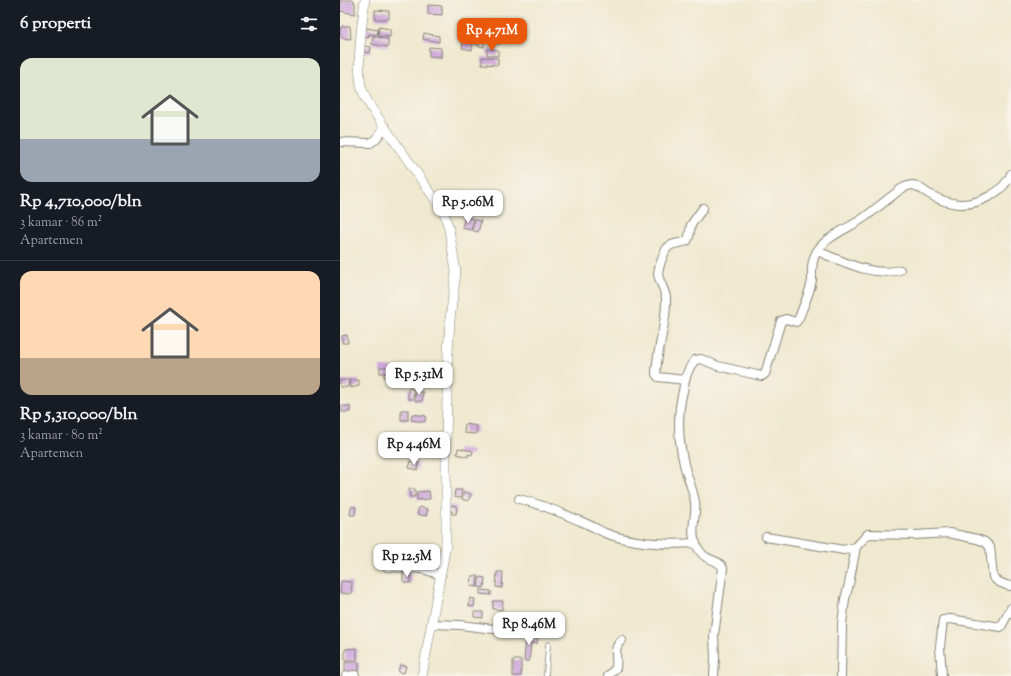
<!DOCTYPE html>
<html lang="id">
<meta charset="utf-8">
<style>
:root{--surface:#171b24;--page:#20242c;--text:#f1f3f6;--muted:#9ea1a6;--line:#363941;--accent:#ea580c}
body{margin:0;font-family:"Sorts Mill Goudy",serif;background:var(--page);color:var(--text);height:100vh;display:flex;flex-direction:column;font-size:15px;white-space:nowrap}
*{box-sizing:border-box;margin:0}
p{font-size:13px;color:var(--muted)}
.icon{flex:none;width:22px;height:22px;fill:none;stroke:currentColor;stroke-width:2;stroke-linecap:round;stroke-linejoin:round}
.map{position:relative;flex:1;overflow:hidden}
.drawer{display:flex;flex-direction:column;background:var(--surface);width:340px}
.drawer>*{flex:none}
.price{position:absolute;translate:-50% -34px;padding:0 9px;border-radius:8px;background:#fff;color:#222;font-size:13px;line-height:26px;filter:drop-shadow(0 1px 2px #0008)}
.price::after{content:'';position:absolute;left:50%;top:24px;width:12px;height:9px;margin-left:-6px;background:inherit;clip-path:polygon(0 0,100% 0,50% 100%)}
.price.current{background:var(--accent);color:#fff}
ul{padding:0;list-style:none}
li{display:grid;align-content:center;gap:8px;height:212px;padding:0 20px}
li+li{border-top:1px solid var(--line)}
li span{display:grid;place-items:center;height:124px;border-radius:12px;color:#555}
li>.icon{margin-inline-start:auto}
span .icon{width:72px;height:72px;fill:#fffc;stroke-width:1}
li b{font-size:17px}
h2{display:flex;justify-content:space-between;align-items:center;height:48px;padding:0 20px;font-size:17px}
main{display:flex;flex:1;min-height:0}
.map>svg:first-child{display:block}
.building{fill:#cda5dc}
.lines{fill:none;stroke-linecap:round;stroke-linejoin:round}
.service-casing{stroke:#868276;stroke-width:5.5}
.minor-casing{stroke:#868276;stroke-width:10}
.tertiary-casing{stroke:#868276;stroke-width:10}
.service{stroke:#fff;stroke-width:4}
.minor{stroke:#fff;stroke-width:8}
.tertiary{stroke:#fff;stroke-width:9}
</style>
<main>
<section class="drawer">
<h2>6 properti<svg class="icon" aria-label="filters" viewBox="0 0 24 24"><path d="M4 7h16M4 17h16"/><circle cx="9" cy="7" r="2"/><circle cx="15" cy="17" r="2"/></svg></h2>
<ul>
<li><span style="background:linear-gradient(#dfe7d0 65%,#9aa5b1 0)"><svg class="icon" aria-label="home" viewBox="0 0 24 24"><path d="M3 11l9-7 9 7M6 9v11h12V9"/></svg></span><div><b>Rp 4,710,000/bln</b><p>3 kamar · 86 m²</p><p>Apartemen</p></div></li>
<li><span style="background:linear-gradient(#ffd9b3 70%,#b9a48a 0)"><svg class="icon" aria-label="home" viewBox="0 0 24 24"><path d="M3 11l9-7 9 7M6 9v11h12V9"/></svg></span><div><b>Rp 5,310,000/bln</b><p>3 kamar · 80 m²</p><p>Apartemen</p></div></li>
</ul>
</section>
<div class="map">
<svg width="671" height="676" viewBox="0 0 671 676">
<rect width="100%" height="100%" fill="#f7f3e8"/>
<filter id="ink" filterUnits="userSpaceOnUse"><feTurbulence type="fractalNoise" baseFrequency=".025" numOctaves="2"/><feDisplacementMap in="SourceGraphic" scale="8" xChannelSelector="R" yChannelSelector="G"/><feConvolveMatrix kernelMatrix="1 2 1 2 8 2 1 2 1" color-interpolation-filters="sRGB"/></filter>
<filter id="wash" filterUnits="userSpaceOnUse"><feTurbulence type="fractalNoise" baseFrequency=".012" numOctaves="4" result="noise"/><feDisplacementMap in="SourceGraphic" scale="16" xChannelSelector="R" yChannelSelector="G"/><feGaussianBlur stdDeviation="0.9" result="paint"/><feColorMatrix in="noise" values="0 0 0 0 0 0 0 0 0 0 0 0 0 0 0 0 0 1.4 0 .05"/><feComposite in="paint" operator="in"/></filter>
<g filter="url(#wash)">
<rect width="100%" height="100%" fill="#efe9cf"/>
<g id="blocks">
<g class="building">
<polygon points="1,0 14,0 14,3 15,3 15,14 0,11"/>
<polygon points="88,5 102,6 102,15 88,14"/>
<polygon points="35,10 49,11 49,19 35,19"/>
<polygon points="149,21 155,21 155,28 148,27"/>
<polygon points="2,26 10,26 11,39 2,38 2,36 0,35 0,28 2,28"/>
<polygon points="39,27 50,29 50,37 38,36"/>
<polygon points="148,27 162,31 161,44 155,44 155,38 146,37"/>
<polygon points="26,28 38,30 37,35 29,34 29,37 25,36"/>
<polygon points="124,29 136,31 136,39 123,37"/>
<polygon points="84,33 99,36 99,42 83,39"/>
<polygon points="33,36 48,39 48,47 32,44"/>
<polygon points="136,39 144,41 144,47 136,45"/>
<polygon points="123,42 133,44 132,50 122,48"/>
<polygon points="24,46 31,47 30,53 23,52"/>
<polygon points="89,47 101,48 101,57 89,56"/>
<polygon points="147,49 158,50 158,56 147,55"/>
<polygon points="142,57 158,58 158,65 142,64"/>
<polygon points="125,217 134,219 131,230 122,228"/>
<polygon points="135,220 141,221 138,232 132,230"/>
<polygon points="7,335 8,343 2,343 2,336"/>
<rect x="40" y="367" width="14" height="6"/>
<polygon points="44,373 57,374 58,378 44,377"/>
<polygon points="0,380 9,380 8,387 0,387"/>
<polygon points="10,380 19,380 19,386 10,388"/>
<polygon points="68,388 74,389 73,399 68,399"/>
<polygon points="75,392 83,392 82,401 75,401"/>
<polygon points="1,406 10,406 10,412 2,412"/>
<rect x="61" y="410" width="7" height="10"/>
<polygon points="72,414 86,416 85,422 71,420"/>
<polygon points="125,424 137,426 136,434 124,433"/>
<rect x="70" y="445" width="14" height="8"/>
<polygon points="118,448 133,451 132,455 128,454 128,457 117,454"/>
<polygon points="71,461 79,463 78,470 69,468"/>
<polygon points="69,489 75,489 75,497 70,497"/>
<polygon points="115,490 122,490 121,498 114,497"/>
<polygon points="89,491 90,499 77,500 77,492"/>
<polygon points="124,492 131,494 128,501 122,499"/>
<polygon points="109,505 117,506 116,514 112,514 112,511 108,510"/>
<polygon points="11,507 16,507 15,515 10,515"/>
<polygon points="79,507 88,509 86,516 77,514"/>
<polygon points="74,553 84,555 83,566 72,565"/>
<polygon points="157,572 163,572 162,588 156,587"/>
<polygon points="63,573 71,573 71,583 66,583 63,581"/>
<polygon points="132,576 138,576 137,587 131,586"/>
<polygon points="140,577 145,578 144,588 138,587"/>
<polygon points="1,581 12,582 11,594 0,593"/>
<polygon points="140,590 151,591 151,595 140,594"/>
<polygon points="130,598 135,599 134,607 129,606"/>
<polygon points="153,601 163,601 162,610 153,609"/>
<polygon points="134,612 143,612 143,618 134,617"/>
<polygon points="186,636 198,637 197,644 191,643 189,661 184,661"/>
<polygon points="17,648 17,660 5,660 5,649"/>
<rect x="173" y="660" width="8" height="16"/>
<polygon points="5,662 19,662 19,671 14,671 14,673 5,674"/>
<polygon points="60,665 66,666 64,673 58,672"/>
</g>
</g>
</g>
<g filter="url(#ink)">
<use href="#blocks" fill-opacity="0" stroke="#868276" stroke-width="1"/>
<g class="lines">
<g class="service-casing">
<polyline id="service" points="206,676 208,644"/>
</g>
<g class="minor-casing">
<g id="minor">
<polyline points="0,142 30,143 35,140 45,127"/>
<path d="M477,251c26,10 54,26 83,19"/>
<path d="M345,380l-27,-3 -2,-3c1,-26 11,-50 10,-76 -1,-9 -7,-16 -8,-24 0,-5 6,-22 9,-26 5,-6 13,-4 20,-7l2,-4 2,-12 12,-17"/>
<path d="M179,499c21,5 41,13 61,22 8,3 17,8 25,12 29,11 60,12 91,10"/>
<polyline points="426,537 504,550 516,547"/>
<polyline points="47,567 83,569 101,575"/>
<polyline points="92,624 120,625 154,629"/>
<polyline points="6,676 15,675"/>
<path d="M268,676l8,-8c2,-11 -4,-20 6,-28"/>
<path d="M374,676l1,-18 -1,-23 9,-67c-3,-7 -11,-7 -17,-11 -5,-3 -9,-10 -11,-15 -5,-13 2,-27 0,-40 -2,-13 -8,-25 -11,-38 -6,-25 -7,-49 -1,-73 2,-12 4,-22 12,-31l6,-1 17,7 39,9 5,1 3,-2 16,-53 5,-2 10,3 3,-4c4,-12 11,-25 13,-38 0,-9 -1,-18 4,-27 8,-16 34,-25 49,-36 12,-9 24,-19 36,-28 4,-2 7,-4 12,-4 5,1 11,6 16,9 21,12 39,14 61,2 9,-5 17,-12 21,-22"/>
<path d="M501,676l1,-52 3,-25 4,-15 7,-37 12,-13 47,1 34,-2 28,6 8,3 5,5 3,30c5,6 11,8 18,9"/>
<polyline points="602,676 600,647 603,620 610,619 661,627 671,608"/>
</g>
</g>
<g class="tertiary-casing">
<path id="tertiary" d="M25,0c-3,22 -10,73 -2,92 2,6 6,11 9,17l72,103 5,17 7,43 -6,48 -2,33 -2,89v103l-24,131"/>
</g>
<use href="#service" class="service"/>
<use href="#minor" class="minor"/>
<use href="#tertiary" class="tertiary"/>
</g>
</g>
</svg>
<b class="price current" style="left:152px;top:52px">Rp 4.71M</b>
<b class="price" style="left:128px;top:224px">Rp 5.06M</b>
<b class="price" style="left:79px;top:396px">Rp 5.31M</b>
<b class="price" style="left:74px;top:466px">Rp 4.46M</b>
<b class="price" style="left:67px;top:578px">Rp 12.5M</b>
<b class="price" style="left:189px;top:646px">Rp 8.46M</b>
</div>
</main>
